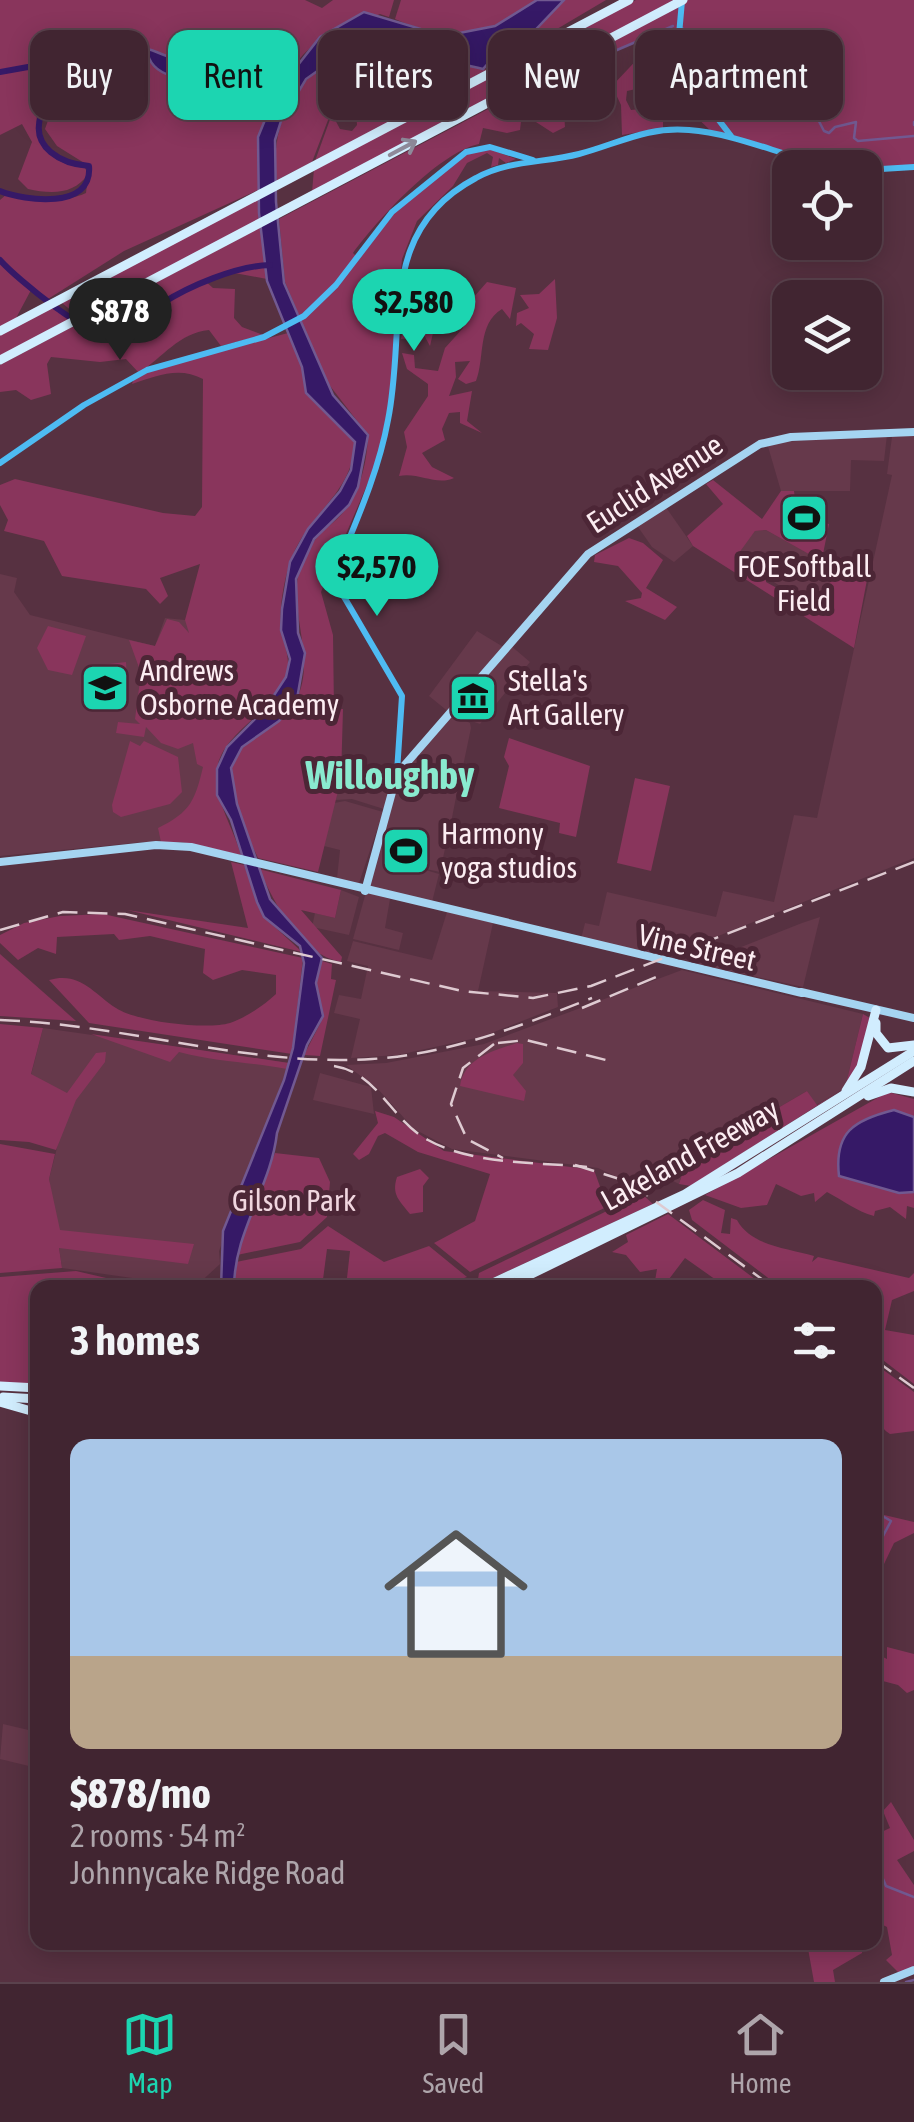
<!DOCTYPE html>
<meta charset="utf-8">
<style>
:root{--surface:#412531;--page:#482d39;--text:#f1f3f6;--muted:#aea5ab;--line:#5a424d;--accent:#1cd5b1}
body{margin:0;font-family:"Asap Condensed",sans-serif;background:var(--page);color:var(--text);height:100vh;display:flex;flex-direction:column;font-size:38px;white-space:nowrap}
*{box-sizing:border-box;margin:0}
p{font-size:32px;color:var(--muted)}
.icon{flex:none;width:55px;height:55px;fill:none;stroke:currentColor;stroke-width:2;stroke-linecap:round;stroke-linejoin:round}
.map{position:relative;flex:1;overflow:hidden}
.sheet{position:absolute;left:30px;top:1280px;width:852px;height:670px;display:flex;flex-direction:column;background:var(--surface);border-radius:20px;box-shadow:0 5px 25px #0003,0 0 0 2px var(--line)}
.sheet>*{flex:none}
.guide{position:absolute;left:30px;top:30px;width:855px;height:90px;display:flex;gap:20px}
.fabs{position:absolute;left:772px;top:150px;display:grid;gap:20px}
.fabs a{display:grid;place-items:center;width:110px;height:110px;border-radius:20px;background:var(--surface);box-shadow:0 5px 25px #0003,0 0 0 2px var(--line);font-size:50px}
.price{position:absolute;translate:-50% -85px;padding:0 22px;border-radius:35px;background:var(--accent);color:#111;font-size:32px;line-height:65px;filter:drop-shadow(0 2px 5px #0008)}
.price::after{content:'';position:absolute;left:50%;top:60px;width:30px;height:22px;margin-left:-15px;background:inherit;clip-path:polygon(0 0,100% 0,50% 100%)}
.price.selected{background:#222;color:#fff}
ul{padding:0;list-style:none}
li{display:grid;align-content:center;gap:20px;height:530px;padding:0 40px}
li+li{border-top:2px solid var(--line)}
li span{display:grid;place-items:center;height:310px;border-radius:20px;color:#555}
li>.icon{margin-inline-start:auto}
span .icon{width:180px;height:180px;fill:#fffc;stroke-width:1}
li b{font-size:42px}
h2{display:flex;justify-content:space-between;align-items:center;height:120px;padding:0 40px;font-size:42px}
.pill{padding:0 35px;border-radius:20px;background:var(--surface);box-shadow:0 5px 25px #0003,0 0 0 2px var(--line);font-size:35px;line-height:90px}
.pill.selected{background:var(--accent);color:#111}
.tab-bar{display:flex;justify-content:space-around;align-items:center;height:140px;border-top:2px solid var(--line);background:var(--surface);font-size:28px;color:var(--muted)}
.tab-bar a{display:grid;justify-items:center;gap:5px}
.tab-bar .selected{color:var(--accent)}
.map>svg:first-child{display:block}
.built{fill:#66394b}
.green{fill:#89355c;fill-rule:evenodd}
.water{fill:#361967;stroke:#715991;stroke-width:2.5}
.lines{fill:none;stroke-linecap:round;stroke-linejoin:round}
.stream{stroke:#715991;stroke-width:2.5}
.river{stroke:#361967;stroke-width:6}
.secondary{stroke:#4ebbf2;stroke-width:6}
.primary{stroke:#a5d4f1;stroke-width:8}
.highway{stroke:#d1edfe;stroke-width:9}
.rail{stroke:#decad1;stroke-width:2.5;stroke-dasharray:20 10;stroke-linecap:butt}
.oneway{stroke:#8e8a9a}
.labels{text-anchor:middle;stroke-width:10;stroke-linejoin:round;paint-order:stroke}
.street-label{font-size:30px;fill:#fcedf2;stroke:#4c2636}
.poi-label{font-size:30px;fill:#fcedf2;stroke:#4c2636;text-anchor:start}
.park-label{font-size:30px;fill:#f0d6df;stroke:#4c2636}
.district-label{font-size:40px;font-weight:bold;fill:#89eacf;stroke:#4c2636}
</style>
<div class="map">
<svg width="914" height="1982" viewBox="0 0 914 1982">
<rect width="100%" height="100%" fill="#573141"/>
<g class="built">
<polygon points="887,435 884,461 851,460 850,491 781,491 767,443"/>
<polygon points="914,435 914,858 663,958 581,939 585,923 599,926 607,892 716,917 723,891 774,902 794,815 817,818 892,475 887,474 892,437"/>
<polygon points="665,506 693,546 674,562 652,547 636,524"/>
<polygon points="766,530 840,571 811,607 735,556 755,531"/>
<polygon points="0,574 17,578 14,592 30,615 155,646 165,618 185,620 193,614 216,716 203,845 144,842 0,856"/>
<polygon points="477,631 505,648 510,645 530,662 480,724 452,714 470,723 471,728 458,790 431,784 457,792 450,828 443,827 449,830 440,872 412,866 439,874 431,906 366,890 387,810 352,799 335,800 343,761 396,774 450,713 429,696"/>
<polygon points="345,801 383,812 359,883 337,878 340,850 324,846 334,803"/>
<polygon points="341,890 359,897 349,935 312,927 315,913 335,918"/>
<polygon points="366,892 390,899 385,928 403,933 399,950 353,939"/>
<polygon points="447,912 493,923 478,991 557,993 558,1007 481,1037 398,1055 351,1058 360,1019 334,1013 339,995 361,999 368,966 347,961 353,941 432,960"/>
<polygon points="820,917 803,987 698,964 802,923"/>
<polygon points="682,970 863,1014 845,1088 816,1105 807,1091 754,1122 692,1144 679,1184 665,1177 644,1190 598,1168 452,1149 414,1129 377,1088 346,1065 386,1063 484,1044"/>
<polygon points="43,1028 289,1063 219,1251 220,1264 195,1287 62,1268 49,1179 60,1136 31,1075"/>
<polygon points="320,1073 371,1087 374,1114 313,1100"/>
<polygon points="3,1724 37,1732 37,1768 0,1759"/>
</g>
<g class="green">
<path d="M0,0h305l17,8 11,-8h61l-5,17 -9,-3c-20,10 -54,18 -70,34 -38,34 -53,93 -52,142l-134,61 -76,48 -17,-9 -16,30 -15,7v-127l7,-6c26,5 55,10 79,-1l3,-27 -32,-20 -12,-17 15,-43 -4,-14 -12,-5 -12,7c-1,12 4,20 4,32 1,38 10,57 49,62l3,6c-14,21 -37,20 -60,15l-10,-10 14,-37 -10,-18 -22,11z"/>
<path d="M401,0h136c-42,38 -93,41 -142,19z"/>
<polygon points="564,0 606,0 496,65 489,63 519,47"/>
<polygon points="636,0 677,0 312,192 314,169"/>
<polygon points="683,0 914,0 914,167 844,168 713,133 664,86 651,86 647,70 638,74 636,89 627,91 626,100 631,110 640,109 646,102 646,89 663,102 663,128 622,135 621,105 612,86 646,50 644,37 611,53 594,70 566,83 532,84"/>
<path d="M374,28l14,3 -5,21 -50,55 -21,55 -35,18c-7,-48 12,-96 56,-120v-11z"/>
<polygon points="394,34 414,48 487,70 315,161 332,114 340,129 352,131 357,125 356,109 377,114 371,101 400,63 393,55 409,64 401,86 415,96 431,86 434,75 392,43"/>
<path d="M528,88l35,11 2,28 -12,6 -31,-20 -2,17 -13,3 -24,-5 -4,16c-41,9 -102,76 -126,109l6,6 36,-47 76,-61 21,-1 24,9 -10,4 -7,-5 -1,7 -7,2 2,-10 -6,-4 -20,10 -14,23 -36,35 -15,38 -13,145 -13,60 -55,128 12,43 1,75 9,-1 -2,70 -23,93 -60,-14c-12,-26 -29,-58 -27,-87 2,-33 51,-43 65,-71 23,-44 -13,-94 7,-141 9,-19 19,-27 34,-40 22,-21 30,-54 31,-84l-41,-53 -42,-100 -6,-63z"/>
<polygon points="264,195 264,218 78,316 62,303"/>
<path d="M261,227l6,52 -38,-7 -25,8 9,8 22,1 -1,29 8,9 21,8 -42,11 -12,-16c-30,3 -46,27 -70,43l-13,-14 -26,3 -49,-5 -4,7 4,30 -20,6 -15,-10 -16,2v-27z"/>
<polygon points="555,279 557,318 548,350 529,349 534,334 521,323 516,326 517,313 529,308 520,295 539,294"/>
<path d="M487,282l29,6 -6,31 -8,-10c-25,15 -17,49 -26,72l-10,3 -8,-5 12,-18 -15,1 1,15 -7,19 23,-5 -5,30 15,12 -22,-10v-11l-11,1 -7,16 3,11 -23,13 10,14 22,11c-18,8 -35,-6 -55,-2l8,-29 -3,-15 24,-36v-12l-21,-15 -5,-16 12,2 1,13 23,3 7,-23 18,-20 3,-22z"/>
<path d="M425,283l18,4 -6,20 6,1 12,-12 5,6c0,18 -11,25 -27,31l-3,13 -6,-11 5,-6 -3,-5 -14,14 -11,1 3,-17 24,-7 -24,-1 3,-9 16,-3 -7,-11z"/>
<polygon points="55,306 72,319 0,356 0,335"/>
<path d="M288,333l14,34 53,75c-2,47 -38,66 -58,104 -11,21 -18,57 -16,81 2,20 12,31 4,52 -12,34 -63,53 -68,90 -4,29 16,58 24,86l-59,-13h-21l-3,-14c33,-16 37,-28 45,-61l-6,-3 -4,-21 -15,6 -17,-6 -15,-16 -2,10 -28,-4 2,-11 22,2 -5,-5 6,-46 -12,-33 26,6 12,-27 12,3 10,11 -4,-13 15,-56 -40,14 8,18 -8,8 -14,-15 -84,-13 -18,-35 -40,-10 4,-11 -8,-15v-20l15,-6 148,34 32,3 7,-9 1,-128c-24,-13 -47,-3 -71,5l2,-5 28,-13z"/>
<path d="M713,480l49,39 19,-28h13l1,8 26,-1 -1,24 9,2 -6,30 47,10 -16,84 -161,-102 -6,-10 36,-32 -17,-20zM766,530l73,41 -28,36 -45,-25v-7l-30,-18 19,-26z"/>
<polygon points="629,538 643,543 663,560 646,588 677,607 665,620 625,601 641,598 642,593 618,566 594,562 595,555"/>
<polygon points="48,626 86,636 72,675 48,670 37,648"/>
<polygon points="126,662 128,698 109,699 95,691 92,666"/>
<polygon points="509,738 590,766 576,837 559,833 560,823 499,808 509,766 504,757"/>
<polygon points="130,741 140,746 144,741 178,757 182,792 170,804 121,817 113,812 112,805"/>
<polygon points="635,778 670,786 651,871 617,863"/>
<polygon points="231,862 244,865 264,917 302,952 127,910 248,928"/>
<path d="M259,869l82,21 -6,28 -34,-8 41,47 -1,5c-41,-8 -66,-58 -82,-93z"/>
<path d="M103,914l200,44 -11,96 -203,-31 -40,-43c31,-9 44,13 67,28 21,14 91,22 114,15 17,-6 33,-17 46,-29v-19l-34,-5 -29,10 -10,-7 2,-24 -55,-13 -31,4 -5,-6 -57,3 -1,17 -18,-6 -20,12 -18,-17v-8l24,-12 36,-7z"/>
<polygon points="0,954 76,1021 0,1016"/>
<polygon points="322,961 332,964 331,979 336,980 320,1056 304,1055 321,1022 316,983"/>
<polygon points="863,1014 870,1018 858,1068 845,1088 691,1186 679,1184 692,1144 754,1122 807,1091 817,1105 845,1088"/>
<polygon points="0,1024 43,1028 31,1074 67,1093 96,1053 106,1052 105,1062 76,1100 56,1150 29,1142 0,1140"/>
<path d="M91,1034l198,29 -2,6c-38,-7 -70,-7 -108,-17l-9,10z"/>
<path d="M517,1043l6,1v19l-10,12 13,16 -2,10 -64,-15c4,-28 33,-35 57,-43z"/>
<path d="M888,1092l26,7v119v-10l-7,-2 -1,13 -16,-12 -15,4 -1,5c-18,-5 -30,-15 -47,-24l-12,10 -1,-9 -13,3 -25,-12 -9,21 -26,3 -36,-13z"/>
<polygon points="375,1111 394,1117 444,1151 594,1170 602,1192 631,1186 638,1192 470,1272 434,1243 475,1221 490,1174 418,1152 385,1133 378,1136 369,1154 359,1160 353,1154 378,1123"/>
<polygon points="0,1144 55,1154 49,1179 60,1230 194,1244 188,1264 59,1248 62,1268 0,1273"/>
<polygon points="275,1153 319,1158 330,1182 327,1217 300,1242 237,1255 243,1227"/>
<path d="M420,1169l9,9 -6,8v26l-13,2c-10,-13 -19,-19 -13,-37z"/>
<polygon points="642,1194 653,1204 482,1283 478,1279 479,1273"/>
<path d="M703,1200l22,10 -4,23 9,1 1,-16 6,2c14,26 50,28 77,36l-2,6 6,-5 91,21 5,-5v18l-22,9 -7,30 29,5v49l-39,-30v-66l-95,-1 -88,-67 -3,-10z"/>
<polygon points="668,1214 755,1279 747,1287 726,1287 685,1258 663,1287 654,1287 657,1269 640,1272 626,1255 612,1252 628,1242 626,1235"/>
<polygon points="328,1226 384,1262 429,1246 467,1277 439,1287 346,1287 350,1251 327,1249 322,1287 234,1288 236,1262 301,1249"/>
<polygon points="76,1271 145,1287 38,1288 37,1386 0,1384 0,1277"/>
<path d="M875,1364l39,28v39l-24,3c-22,-14 -15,-46 -15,-70z"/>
<polygon points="880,1514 914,1522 914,1533 894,1543 875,1583 875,1526"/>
<polygon points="887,1647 914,1654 914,1690 907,1693 898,1685 875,1679 875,1653 887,1659"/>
<polygon points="891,1802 914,1840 914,1851 897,1860 914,1885 914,1967 899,1973 886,1960 892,1955 887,1927 875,1921 875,1835 890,1828 883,1811"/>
<polygon points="807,1943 862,1943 862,1953 833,1970 835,1982 814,1982"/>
</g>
<g class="water">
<path d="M537,0h27l-45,47 -27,12 -9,10c-22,-5 -51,-11 -71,-22 -38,-21 -40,-25 -79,2v11l-27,19 -25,42 -6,19 1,62 8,81 49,112 35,40 -10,52 -9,18 -35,34 -18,40 2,54 7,20 -8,46 -18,22 -37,26 -11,21 6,36 33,95 52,59 -6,25 7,33 -16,29 -30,88c-6,54 -43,98 -43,155l-13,-1 2,-56 61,-151 9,-32 11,-85 -4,-17 -36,-29 -7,-15 -26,-82 -14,-25v-26l10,-22 38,-38 21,-32 4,-18 -9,-29 1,-21 8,-47 18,-33 32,-38 11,-21 4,-28 -49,-49 -4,-26 -35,-86 -8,-68 -1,-76 18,-44 44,-56 44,-25 80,24 51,-10z"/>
<path d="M147,49c8,1 16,7 24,8 23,2 48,-12 63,13l-5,10c-27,-1 -79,5 -82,-31z"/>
<path d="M894,1110l20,7v75l-15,1 -60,-17c-5,-44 15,-56 55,-66z"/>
</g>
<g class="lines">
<g class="stream">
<path d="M682,28c18,11 35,16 46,35l-4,13 19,22 26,-3 -2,-11 -11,-9 2,-8 36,6 30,58 5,2 6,-6 21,-5 -2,16 4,3 56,-5"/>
<polyline points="533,84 566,83 594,70 610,53 673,26"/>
<polyline points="914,122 914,125"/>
<polyline points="875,1504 879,1514 891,1521 875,1551"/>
<polyline points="875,1860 886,1886 914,1897"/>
<polyline points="906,1982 914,1980"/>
</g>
<g class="river">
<path d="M0,72l28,-5 25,9 3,9c-4,11 -12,19 -15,30 -11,33 21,49 48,51 4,44 -64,35 -89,25"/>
<path d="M0,260c16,18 92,82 115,75 15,-4 32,-22 46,-31 28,-18 75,-38 109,-39"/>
</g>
<g class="secondary">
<polyline points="682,1 678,46 685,76 731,136"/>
<polyline points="865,170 914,167"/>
<polyline points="0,463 84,405 147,370 264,337 304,316 336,285 392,212 466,152 490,147 533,160"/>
<path d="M397,772l5,-76 -69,-118c21,-52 45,-103 55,-158 19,-93 -12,-189 88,-242 32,-18 69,-15 103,-24 38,-10 69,-28 110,-24 53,4 102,31 155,38"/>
</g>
<g class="primary">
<polyline points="0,862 156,845 191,847 802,993"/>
<polyline points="365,891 397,774 588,554 760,444 791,437 914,432"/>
<polyline points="801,992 914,1018"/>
<polyline points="884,1982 914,1970"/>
</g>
<g class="highway">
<polyline points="0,331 629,0"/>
<polyline points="0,360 683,0"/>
<polyline points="876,1023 876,1033 888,1048 914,1045"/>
<polyline points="846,1091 861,1067 876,1010"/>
<polyline points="868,1096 891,1088 914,1092"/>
<polyline points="482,1288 685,1194 914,1051"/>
<polyline points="503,1288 738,1173 914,1061"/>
<polyline points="0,1386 38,1388"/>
<polyline points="3,1397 38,1399"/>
<polyline points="0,1402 38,1413"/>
</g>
<g class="rail">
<polyline points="0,930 63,912 125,914 462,991 533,998 591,986 914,862"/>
<polyline points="582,1008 656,977"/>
<path d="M0,1020c125,4 247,47 372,39 78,-5 148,-33 220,-61"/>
<polyline points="498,1043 526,1040 610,1061"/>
<polyline points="494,1044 463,1068 451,1104 467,1139 503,1158"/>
<path d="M334,1066c44,7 57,54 94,74 45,25 109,22 159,27"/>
<polyline points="575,1165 629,1182 774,1288"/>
<polyline points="875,1360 914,1388"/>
</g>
</g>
<defs><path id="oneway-shaft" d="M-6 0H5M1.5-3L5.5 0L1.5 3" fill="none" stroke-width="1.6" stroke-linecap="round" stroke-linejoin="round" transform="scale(2.5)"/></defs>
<use class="oneway" href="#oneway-shaft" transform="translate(403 148) rotate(-28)"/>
<defs>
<g id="stadium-square" transform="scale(2.5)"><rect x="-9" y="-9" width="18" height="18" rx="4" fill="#1cd5b1" stroke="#4c2636"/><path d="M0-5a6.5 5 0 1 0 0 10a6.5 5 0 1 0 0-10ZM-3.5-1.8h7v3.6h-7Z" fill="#111"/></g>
<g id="school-square" transform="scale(2.5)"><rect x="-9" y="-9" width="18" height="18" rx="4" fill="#1cd5b1" stroke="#4c2636"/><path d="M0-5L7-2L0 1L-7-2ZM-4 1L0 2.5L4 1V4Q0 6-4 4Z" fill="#111"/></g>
<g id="museum-square" transform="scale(2.5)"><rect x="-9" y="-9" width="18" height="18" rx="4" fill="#1cd5b1" stroke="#4c2636"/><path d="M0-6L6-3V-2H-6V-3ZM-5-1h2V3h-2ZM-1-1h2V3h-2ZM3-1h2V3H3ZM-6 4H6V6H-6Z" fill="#111"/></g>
</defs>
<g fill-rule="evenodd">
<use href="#stadium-square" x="804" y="518"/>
<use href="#school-square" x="105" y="688"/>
<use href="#museum-square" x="473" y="698"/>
<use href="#stadium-square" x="406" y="851"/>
</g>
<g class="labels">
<g class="street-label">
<text transform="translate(655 484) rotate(-33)" y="10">Euclid Avenue</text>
<text transform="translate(697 948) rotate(13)" y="10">Vine Street</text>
<text transform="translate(690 1155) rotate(-29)" y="10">Lakeland Freeway</text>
</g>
<g class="poi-label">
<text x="804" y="577" text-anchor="middle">FOE Softball<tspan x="804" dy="34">Field</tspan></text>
<text x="140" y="681">Andrews<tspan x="140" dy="34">Osborne Academy</tspan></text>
<text x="508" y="691">Stella's<tspan x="508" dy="34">Art Gallery</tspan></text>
<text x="441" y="844">Harmony<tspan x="441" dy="34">yoga studios</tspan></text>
</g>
<g class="park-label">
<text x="294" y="1211">Gilson Park</text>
</g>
<g class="district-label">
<text x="390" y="789">Willoughby</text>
</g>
</g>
</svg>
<div class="fabs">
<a><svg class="icon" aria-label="locate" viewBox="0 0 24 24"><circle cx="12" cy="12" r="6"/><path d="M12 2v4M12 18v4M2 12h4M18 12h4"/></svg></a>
<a><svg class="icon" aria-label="layers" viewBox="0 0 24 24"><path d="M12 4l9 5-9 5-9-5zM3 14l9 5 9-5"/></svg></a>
</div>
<b class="price" style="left:414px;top:354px">$2,580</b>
<b class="price selected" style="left:120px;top:363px">$878</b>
<b class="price" style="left:377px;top:619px">$2,570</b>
<div class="guide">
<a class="pill">Buy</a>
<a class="pill selected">Rent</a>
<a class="pill">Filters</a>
<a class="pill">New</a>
<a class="pill">Apartment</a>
</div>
<section class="sheet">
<h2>3 homes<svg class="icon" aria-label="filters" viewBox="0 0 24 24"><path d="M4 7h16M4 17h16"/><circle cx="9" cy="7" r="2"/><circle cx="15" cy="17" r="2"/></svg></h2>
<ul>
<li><span style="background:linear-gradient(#a9c7e8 70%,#b9a48a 0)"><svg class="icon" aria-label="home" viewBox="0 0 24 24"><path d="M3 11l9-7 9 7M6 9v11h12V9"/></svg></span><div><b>$878/mo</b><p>2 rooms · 54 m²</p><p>Johnnycake Ridge Road</p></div></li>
</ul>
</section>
</div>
<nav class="tab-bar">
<a class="selected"><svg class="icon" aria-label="map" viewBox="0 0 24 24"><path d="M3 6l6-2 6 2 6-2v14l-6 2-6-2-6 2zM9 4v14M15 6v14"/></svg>Map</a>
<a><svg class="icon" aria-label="saved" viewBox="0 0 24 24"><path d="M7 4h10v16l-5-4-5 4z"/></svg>Saved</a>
<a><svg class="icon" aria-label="home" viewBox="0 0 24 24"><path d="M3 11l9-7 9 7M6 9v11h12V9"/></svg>Home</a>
</nav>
